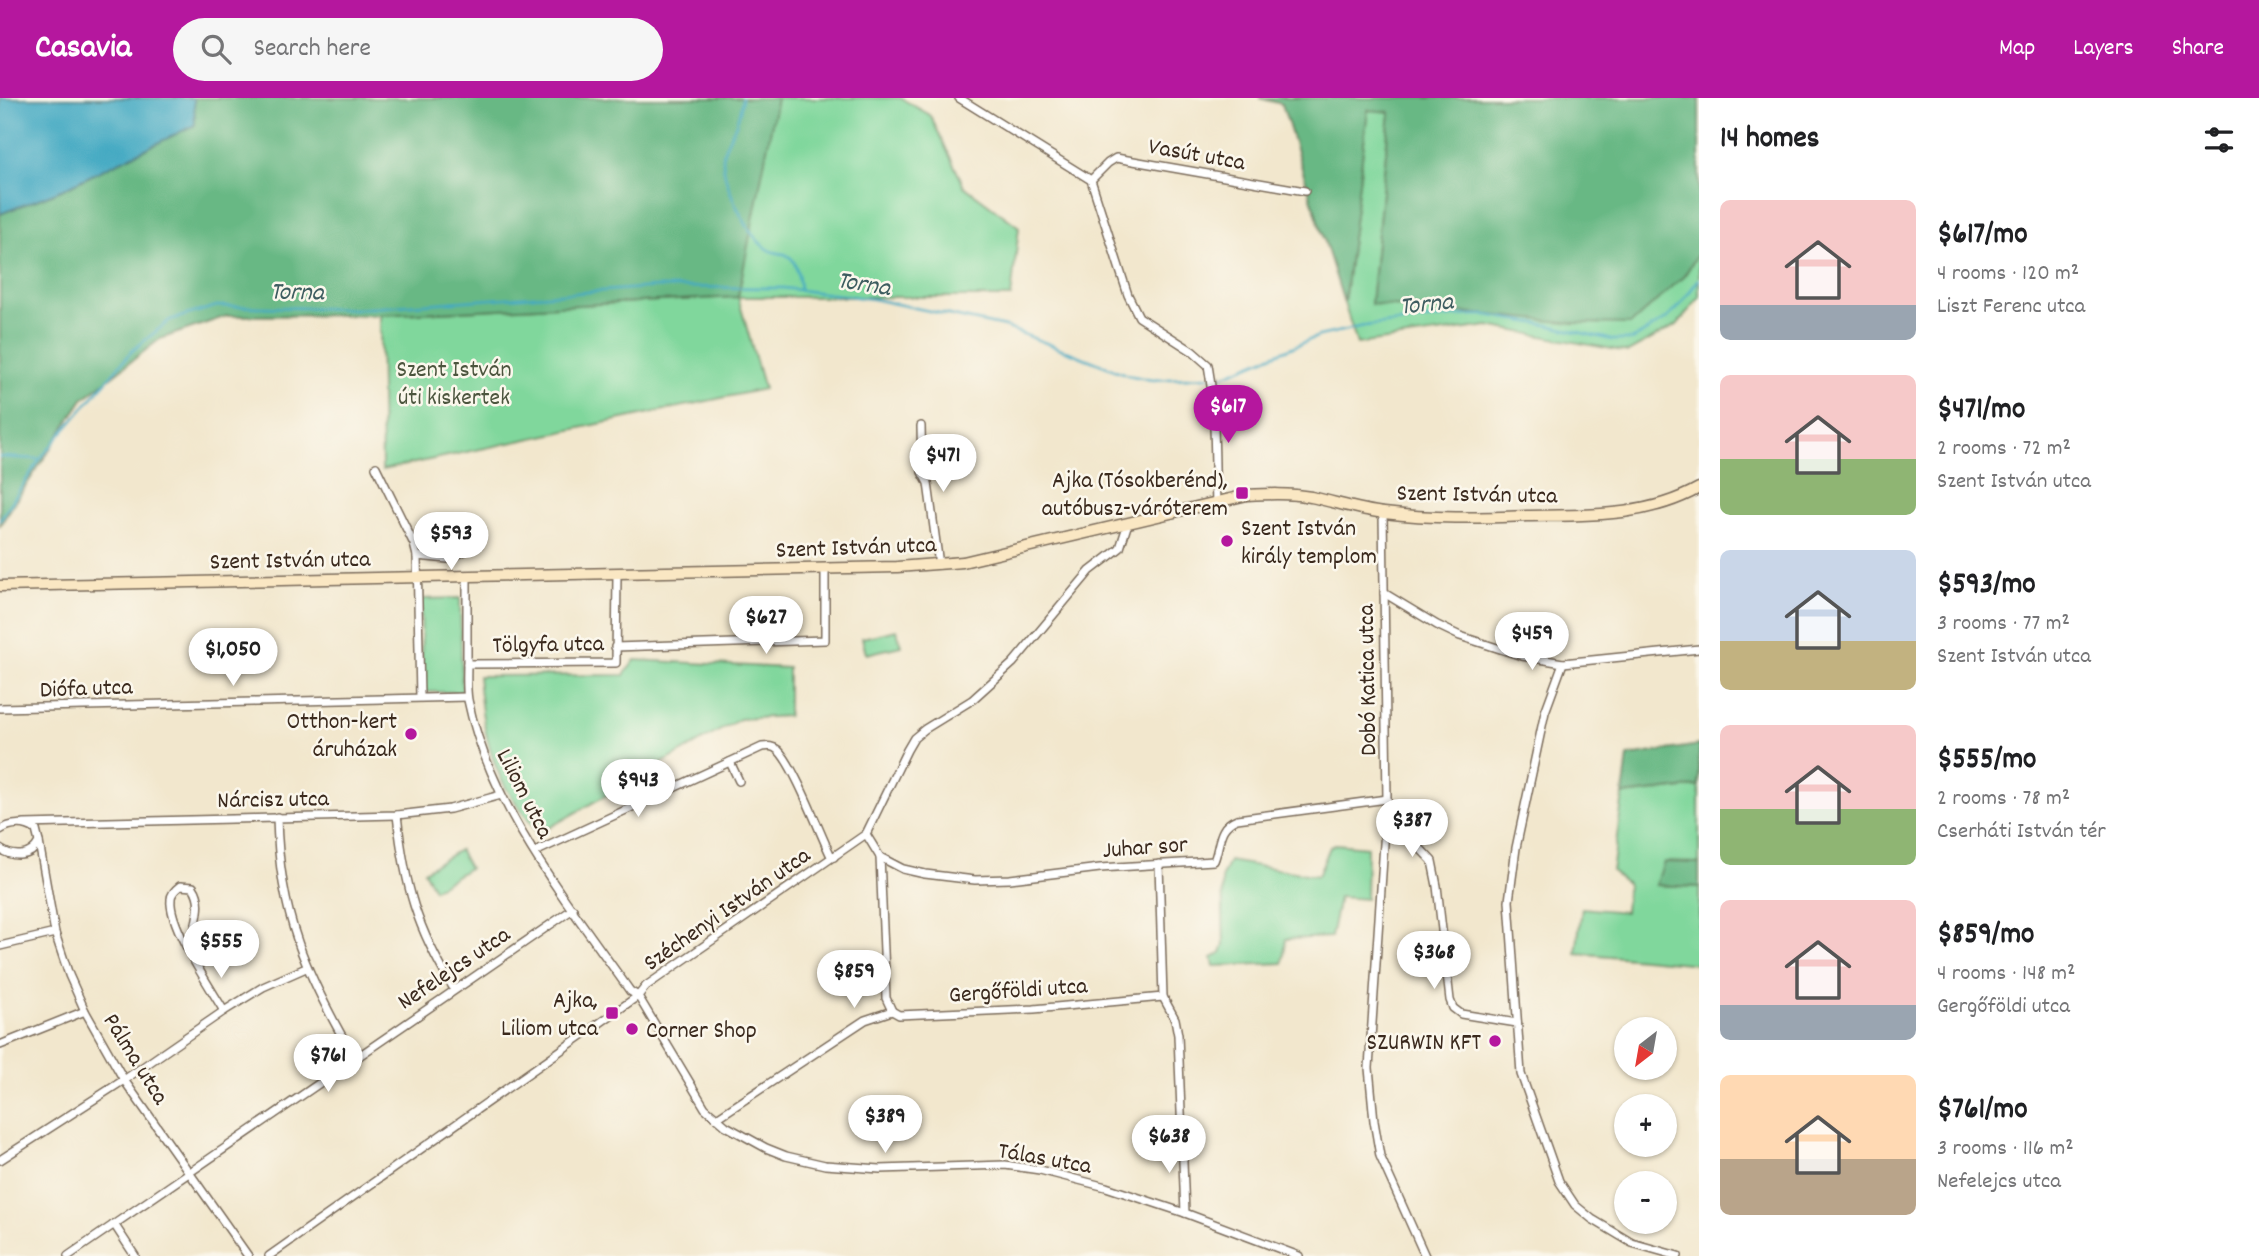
<!DOCTYPE html>
<meta charset="utf-8">
<style>
:root{--surface:#fff;--page:#f6f6f6;--text:#202124;--muted:#757577;--accent:#b5179e}
body{margin:0;font-family:Dekko,sans-serif;background:var(--page);color:var(--text);height:100vh;display:flex;flex-direction:column;font-size:26px;white-space:nowrap}
*{box-sizing:border-box;margin:0}
p{font-size:23px;color:var(--muted)}
.icon{flex:none;width:38px;height:38px;fill:none;stroke:currentColor;stroke-width:2;stroke-linecap:round;stroke-linejoin:round}
.map{position:relative;flex:1;overflow:hidden}
.drawer{display:flex;flex-direction:column;background:var(--surface);width:560px}
.drawer>*{flex:none}
.needle{width:46px;rotate:211deg}
.fabs{position:absolute;left:1614px;top:919px;display:grid;gap:14px}
.fabs a{display:grid;place-items:center;width:63px;height:63px;border-radius:50%;background:var(--surface);box-shadow:0 2px 5px #0004;font-size:35px}
.price{position:absolute;translate:-50% -60px;padding:0 16px;border-radius:24px;background:#fff;color:#222;font-size:23px;line-height:46px;filter:drop-shadow(0 2px 4px #0008)}
.price::after{content:'';position:absolute;left:50%;top:42px;width:21px;height:16px;margin-left:-10px;background:inherit;clip-path:polygon(0 0,100% 0,50% 100%)}
.price.active{background:var(--accent);color:#fff}
ul{padding:0;list-style:none}
li{display:flex;align-items:center;gap:21px;height:175px;padding:0 21px}
li span{display:grid;place-items:center;flex:none;width:196px;height:140px;border-radius:10px;color:#555}
li>.icon{margin-inline-start:auto}
span .icon{width:84px;height:84px;fill:#fffc;stroke-width:1}
li b{font-size:30px}
h2{display:flex;justify-content:space-between;align-items:center;height:84px;padding:0 21px;font-size:30px}
header{display:flex;align-items:center;gap:42px;box-sizing:border-box;height:98px;padding:0 35px;background:var(--accent);color:#fff}
header strong{font-size:33px}
nav{display:flex;gap:38px;margin-inline-start:auto;font-size:24px}
.search{width:490px;height:63px;background:var(--page);display:flex;align-items:center;gap:18px;box-sizing:border-box;padding:0 24px;border-radius:38px;color:var(--muted);font-size:26px}
main{display:flex;flex:1;min-height:0}
.map>svg:first-child{display:block}
.green{fill:#80d79c;stroke:#5e805d;stroke-width:2}
.forest{fill:#68b884;stroke:#527151;stroke-width:2}
.water{fill:#42a9c2;stroke:#3e6a70;stroke-width:2}
.lines{fill:none;stroke-linecap:round;stroke-linejoin:round}
.stream{stroke:#42a9c2;stroke-width:2.5}
.street-casing{stroke:#7b6c5b;stroke-width:10}
.secondary-casing{stroke:#7b6c5b;stroke-width:13}
.street{stroke:#fff;stroke-width:7}
.secondary{stroke:#fae7c3;stroke-width:10}
.poi-dot{fill:#b5179e;stroke:#fbf7ec;stroke-width:2.5}
.labels{text-anchor:middle;stroke-width:5;stroke-linejoin:round;paint-order:stroke}
.street-label{font-size:24px;fill:#3b2a1e;stroke:#fbf7ec}
.park-label{font-size:24px;fill:#4c553e;stroke:#fbf7ec}
.poi-label{font-size:24px;fill:#3b2a1e;stroke:#fbf7ec;text-anchor:end}
.water-label{font-size:26px;font-style:italic;fill:#3e5d60;stroke:#fbf7ec}
</style>
<header>
<strong>Casavia</strong>
<div class="search"><svg class="icon" aria-label="search" viewBox="0 0 24 24"><circle cx="10" cy="10" r="6"/><path d="M15 15l6 6"/></svg>Search here</div>
<nav><a>Map</a><a>Layers</a><a>Share</a></nav>
</header>
<main>
<div class="map">
<svg width="1699" height="1158" viewBox="0 0 1699 1158">
<rect width="100%" height="100%" fill="#fbf7ec"/>
<filter id="ink" filterUnits="userSpaceOnUse"><feTurbulence type="fractalNoise" baseFrequency=".0143" numOctaves="2"/><feDisplacementMap in="SourceGraphic" scale="14" xChannelSelector="R" yChannelSelector="G"/><feConvolveMatrix kernelMatrix="1 2 1 2 8 2 1 2 1" color-interpolation-filters="sRGB"/></filter>
<filter id="wash" filterUnits="userSpaceOnUse"><feTurbulence type="fractalNoise" baseFrequency=".00686" numOctaves="4" result="noise"/><feDisplacementMap in="SourceGraphic" scale="28" xChannelSelector="R" yChannelSelector="G"/><feGaussianBlur stdDeviation="1.57" result="paint"/><feColorMatrix in="noise" values="0 0 0 0 0 0 0 0 0 0 0 0 0 0 0 0 0 1.4 0 .05"/><feComposite in="paint" operator="in"/></filter>
<g filter="url(#wash)">
<rect width="100%" height="100%" fill="#f2e7cd"/>
<g class="green">
<polygon points="777,0 900,0 930,17 964,88 1019,129 1011,199 738,199 764,291 382,372 380,217 737,199"/>
<polygon points="1368,12 1390,13 1371,205 1684,178 1699,154 1699,200 1677,227 1628,254 1488,228 1357,246 1344,205"/>
<polygon points="460,500 462,594 422,594 421,501"/>
<polygon points="897,532 901,548 866,556 862,540"/>
<path d="M635,562l153,8v48l-48,3 -202,115c-10,-15 -22,-30 -32,-46 -19,-33 -25,-75 -28,-112l146,-1z"/>
<polygon points="1699,688 1699,765 1665,765 1656,787 1699,789 1699,866 1576,855 1582,810 1625,814 1627,786 1612,773 1623,697"/>
<polygon points="1335,746 1367,749 1366,801 1339,799 1331,839 1286,841 1283,865 1214,868 1212,860 1221,855 1224,847 1222,779 1229,763 1318,778 1330,749"/>
<polygon points="459,752 469,770 434,791 424,773"/>
</g>
<g class="forest">
<polygon points="194,0 777,0 738,199 380,217 227,218 160,241 83,301 0,427 0,116 59,93 194,27"/>
<polygon points="1259,0 1699,0 1699,154 1684,178 1631,226 1574,225 1371,206 1390,14 1368,12 1344,205 1282,6"/>
<polygon points="1699,647 1699,688 1623,697 1628,658"/>
<polygon points="1664,764 1699,765 1699,789 1656,787"/>
</g>
<polygon class="water" points="0,0 194,0 195,27 59,93 0,116"/>
<g class="lines">
<g class="stream">
<path d="M742,0c-1,9 -3,18 -6,26 -5,12 -13,22 -13,35 0,25 24,76 44,90 8,6 19,2 25,10 6,8 7,21 8,31"/>
<polyline points="0,359 39,361"/>
<polyline points="0,422 40,361 132,253 170,222 217,208 356,211 657,189 783,190 873,201 1005,229 1128,277 1152,282 1223,278 1319,238 1364,228 1469,217 1487,217 1547,227 1613,242 1632,242 1666,221 1677,211 1699,181"/>
</g>
</g>
</g>
<g filter="url(#ink)">
<g class="lines">
<g class="street-casing">
<g id="street">
<path d="M959,0l132,82 37,115 11,22 53,34 16,14c8,46 6,91 8,137"/>
<polyline points="1091,82 1108,65 1116,60 1305,93"/>
<polyline points="921,328 922,374 928,385 939,467"/>
<polyline points="376,369 414,446 417,458 420,599"/>
<polyline points="1383,415 1387,701 1369,970 1374,1023 1380,1058 1425,1158"/>
<polyline points="417,458 448,461 479,446"/>
<path d="M467,479c0,28 0,57 0,85 0,12 -1,26 1,38 22,107 100,203 162,291l8,5 67,112 21,18 40,22 20,8 39,9 55,4 125,-4 35,5 66,17 79,26"/>
<polyline points="1384,495 1437,527 1460,538 1522,558 1563,565 1699,551"/>
<polyline points="615,549 825,542 825,471"/>
<polyline points="1563,565 1545,614 1516,750 1509,803 1521,976 1559,1083 1575,1107 1592,1121 1632,1145 1678,1158"/>
<polyline points="467,566 616,565 617,476"/>
<polyline points="0,610 467,599"/>
<polyline points="730,664 739,683"/>
<path d="M397,717c8,72 19,112 57,174"/>
<path d="M277,719c2,98 29,158 78,242"/>
<polyline points="24,726 397,717 450,711 501,697"/>
<path d="M0,732c11,-7 25,-8 36,0l3,12c-8,16 -26,16 -39,7"/>
<polyline points="866,736 880,759 886,900 892,913 899,917 1034,911 1163,899 1159,766"/>
<polyline points="1384,737 1403,738 1413,743 1432,763 1437,788 1450,902 1453,910 1461,916 1517,925"/>
<polyline points="39,744 55,835 69,877 85,913 124,982 248,1158"/>
<path d="M535,754l227,-105c7,-1 11,-1 16,3 16,15 41,81 52,104l4,3"/>
<path d="M880,759l23,12 22,5 50,6 35,-1 90,-11 114,-7c7,-17 3,-34 23,-42l150,-20"/>
<polyline points="0,848 55,835"/>
<path d="M193,861c0,-6 -1,-12 0,-17 1,-19 12,-38 0,-55l-13,-1c-4,3 -9,7 -9,13 -3,26 39,88 53,112"/>
<polyline points="1163,899 1175,921 1178,937 1185,1115 1299,1158"/>
<polyline points="0,947 85,913"/>
<polyline points="717,1020 865,922 892,913"/>
<polyline points="0,1062 124,982 224,913 263,889 306,870"/>
<polyline points="114,1126 135,1158"/>
<polyline points="68,1158 573,811"/>
<polyline points="269,1158 638,898 646,888 866,736 907,652 914,640 925,631 972,602 1013,565 1090,473 1120,450 1128,425"/>
</g>
</g>
<g class="secondary-casing">
<path id="secondary" d="M0,488l897,-19 66,-5 284,-67c21,-1 42,-2 64,2 24,5 48,13 73,16 48,6 95,5 143,3 59,-1 119,2 172,-28"/>
</g>
<use href="#street" class="street"/>
<use href="#secondary" class="secondary"/>
</g>
</g>
<g class="poi-dot">
<rect x="1235" y="388" width="14" height="14" rx="3.5"/>
<circle cx="1227" cy="443" r="7"/>
<circle cx="411" cy="636" r="7"/>
<rect x="605" y="908" width="14" height="14" rx="3.5"/>
<circle cx="632" cy="931" r="7"/>
<circle cx="1495" cy="943" r="7"/>
</g>
<g class="labels">
<g class="street-label">
<text transform="translate(1197 55) rotate(10)" y="8">Vasút utca</text>
<text transform="translate(1477 395) rotate(1)" y="8">Szent István utca</text>
<text transform="translate(856 448) rotate(-2)" y="8">Szent István utca</text>
<text transform="translate(290 461) rotate(-1)" y="8">Szent István utca</text>
<text transform="translate(548 545) rotate(-1)" y="8">Tölgyfa utca</text>
<text transform="translate(1366 582) rotate(-91)" y="8">Dobó Katica utca</text>
<text transform="translate(86 589) rotate(-2)" y="8">Diófa utca</text>
<text transform="translate(526 695) rotate(63)" y="8">Liliom utca</text>
<text transform="translate(273 700) rotate(-1)" y="8">Nárcisz utca</text>
<text transform="translate(1145 748) rotate(-4)" y="8">Juhar sor</text>
<text transform="translate(726 810) rotate(-35)" y="8">Széchenyi István utca</text>
<text transform="translate(453 869) rotate(-34)" y="8">Nefelejcs utca</text>
<text transform="translate(1018 891) rotate(-4)" y="8">Gergőföldi utca</text>
<text transform="translate(137 960) rotate(58)" y="8">Pálma utca</text>
<text transform="translate(1045 1059) rotate(10)" y="8">Tálas utca</text>
</g>
<g class="park-label">
<text x="454" y="278">Szent István<tspan x="454" dy="28">úti kiskertek</tspan></text>
</g>
<g class="poi-label">
<text x="1228" y="389">Ajka (Tósokberénd),<tspan x="1228" dy="28">autóbusz-váróterem</tspan></text>
<text x="1241" y="437" text-anchor="start">Szent István<tspan x="1241" dy="28">király templom</tspan></text>
<text x="397" y="630">Otthon-kert<tspan x="397" dy="28">áruházak</tspan></text>
<text x="598" y="909">Ajka,<tspan x="598" dy="28">Liliom utca</tspan></text>
<text x="646" y="939" text-anchor="start">Corner Shop</text>
<text x="1481" y="951">SZURWIN KFT</text>
</g>
<g class="water-label">
<text transform="translate(864 184) rotate(9)" y="9">Torna</text>
<text transform="translate(297 192) rotate(1)" y="9">Torna</text>
<text transform="translate(1426 204) rotate(-6)" y="9">Torna</text>
</g>
</g>
</svg>
<div class="fabs">
<a><svg class="needle" viewBox="-14 -14 28 28"><path d="M0-13l5 13h-10z" fill="#e53935"/><path d="M0 13l5-13h-10z" fill="#757577"/></svg></a>
<a>+</a>
<a>−</a>
</div>
<b class="price active" style="left:1228px;top:347px">$617</b>
<b class="price" style="left:943px;top:396px">$471</b>
<b class="price" style="left:451px;top:474px">$593</b>
<b class="price" style="left:766px;top:558px">$627</b>
<b class="price" style="left:1532px;top:574px">$459</b>
<b class="price" style="left:233px;top:590px">$1,050</b>
<b class="price" style="left:638px;top:721px">$943</b>
<b class="price" style="left:1412px;top:761px">$387</b>
<b class="price" style="left:221px;top:882px">$555</b>
<b class="price" style="left:1434px;top:893px">$368</b>
<b class="price" style="left:854px;top:912px">$859</b>
<b class="price" style="left:328px;top:996px">$761</b>
<b class="price" style="left:885px;top:1057px">$389</b>
<b class="price" style="left:1169px;top:1077px">$638</b>
</div>
<section class="drawer">
<h2>14 homes<svg class="icon" aria-label="filters" viewBox="0 0 24 24"><path d="M4 7h16M4 17h16"/><circle cx="9" cy="7" r="2"/><circle cx="15" cy="17" r="2"/></svg></h2>
<ul>
<li><span style="background:linear-gradient(#f6c9c9 75%,#9aa5b1 0)"><svg class="icon" aria-label="home" viewBox="0 0 24 24"><path d="M3 11l9-7 9 7M6 9v11h12V9"/></svg></span><div><b>$617/mo</b><p>4 rooms · 120 m²</p><p>Liszt Ferenc utca</p></div></li>
<li><span style="background:linear-gradient(#f6c9c9 60%,#8fb573 0)"><svg class="icon" aria-label="home" viewBox="0 0 24 24"><path d="M3 11l9-7 9 7M6 9v11h12V9"/></svg></span><div><b>$471/mo</b><p>2 rooms · 72 m²</p><p>Szent István utca</p></div></li>
<li><span style="background:linear-gradient(#c9d6e8 65%,#c2b280 0)"><svg class="icon" aria-label="home" viewBox="0 0 24 24"><path d="M3 11l9-7 9 7M6 9v11h12V9"/></svg></span><div><b>$593/mo</b><p>3 rooms · 77 m²</p><p>Szent István utca</p></div></li>
<li><span style="background:linear-gradient(#f6c9c9 60%,#8fb573 0)"><svg class="icon" aria-label="home" viewBox="0 0 24 24"><path d="M3 11l9-7 9 7M6 9v11h12V9"/></svg></span><div><b>$555/mo</b><p>2 rooms · 78 m²</p><p>Cserháti István tér</p></div></li>
<li><span style="background:linear-gradient(#f6c9c9 75%,#9aa5b1 0)"><svg class="icon" aria-label="home" viewBox="0 0 24 24"><path d="M3 11l9-7 9 7M6 9v11h12V9"/></svg></span><div><b>$859/mo</b><p>4 rooms · 148 m²</p><p>Gergőföldi utca</p></div></li>
<li><span style="background:linear-gradient(#ffd9b3 60%,#b9a48a 0)"><svg class="icon" aria-label="home" viewBox="0 0 24 24"><path d="M3 11l9-7 9 7M6 9v11h12V9"/></svg></span><div><b>$761/mo</b><p>3 rooms · 116 m²</p><p>Nefelejcs utca</p></div></li>
</ul>
</section>
</main>
